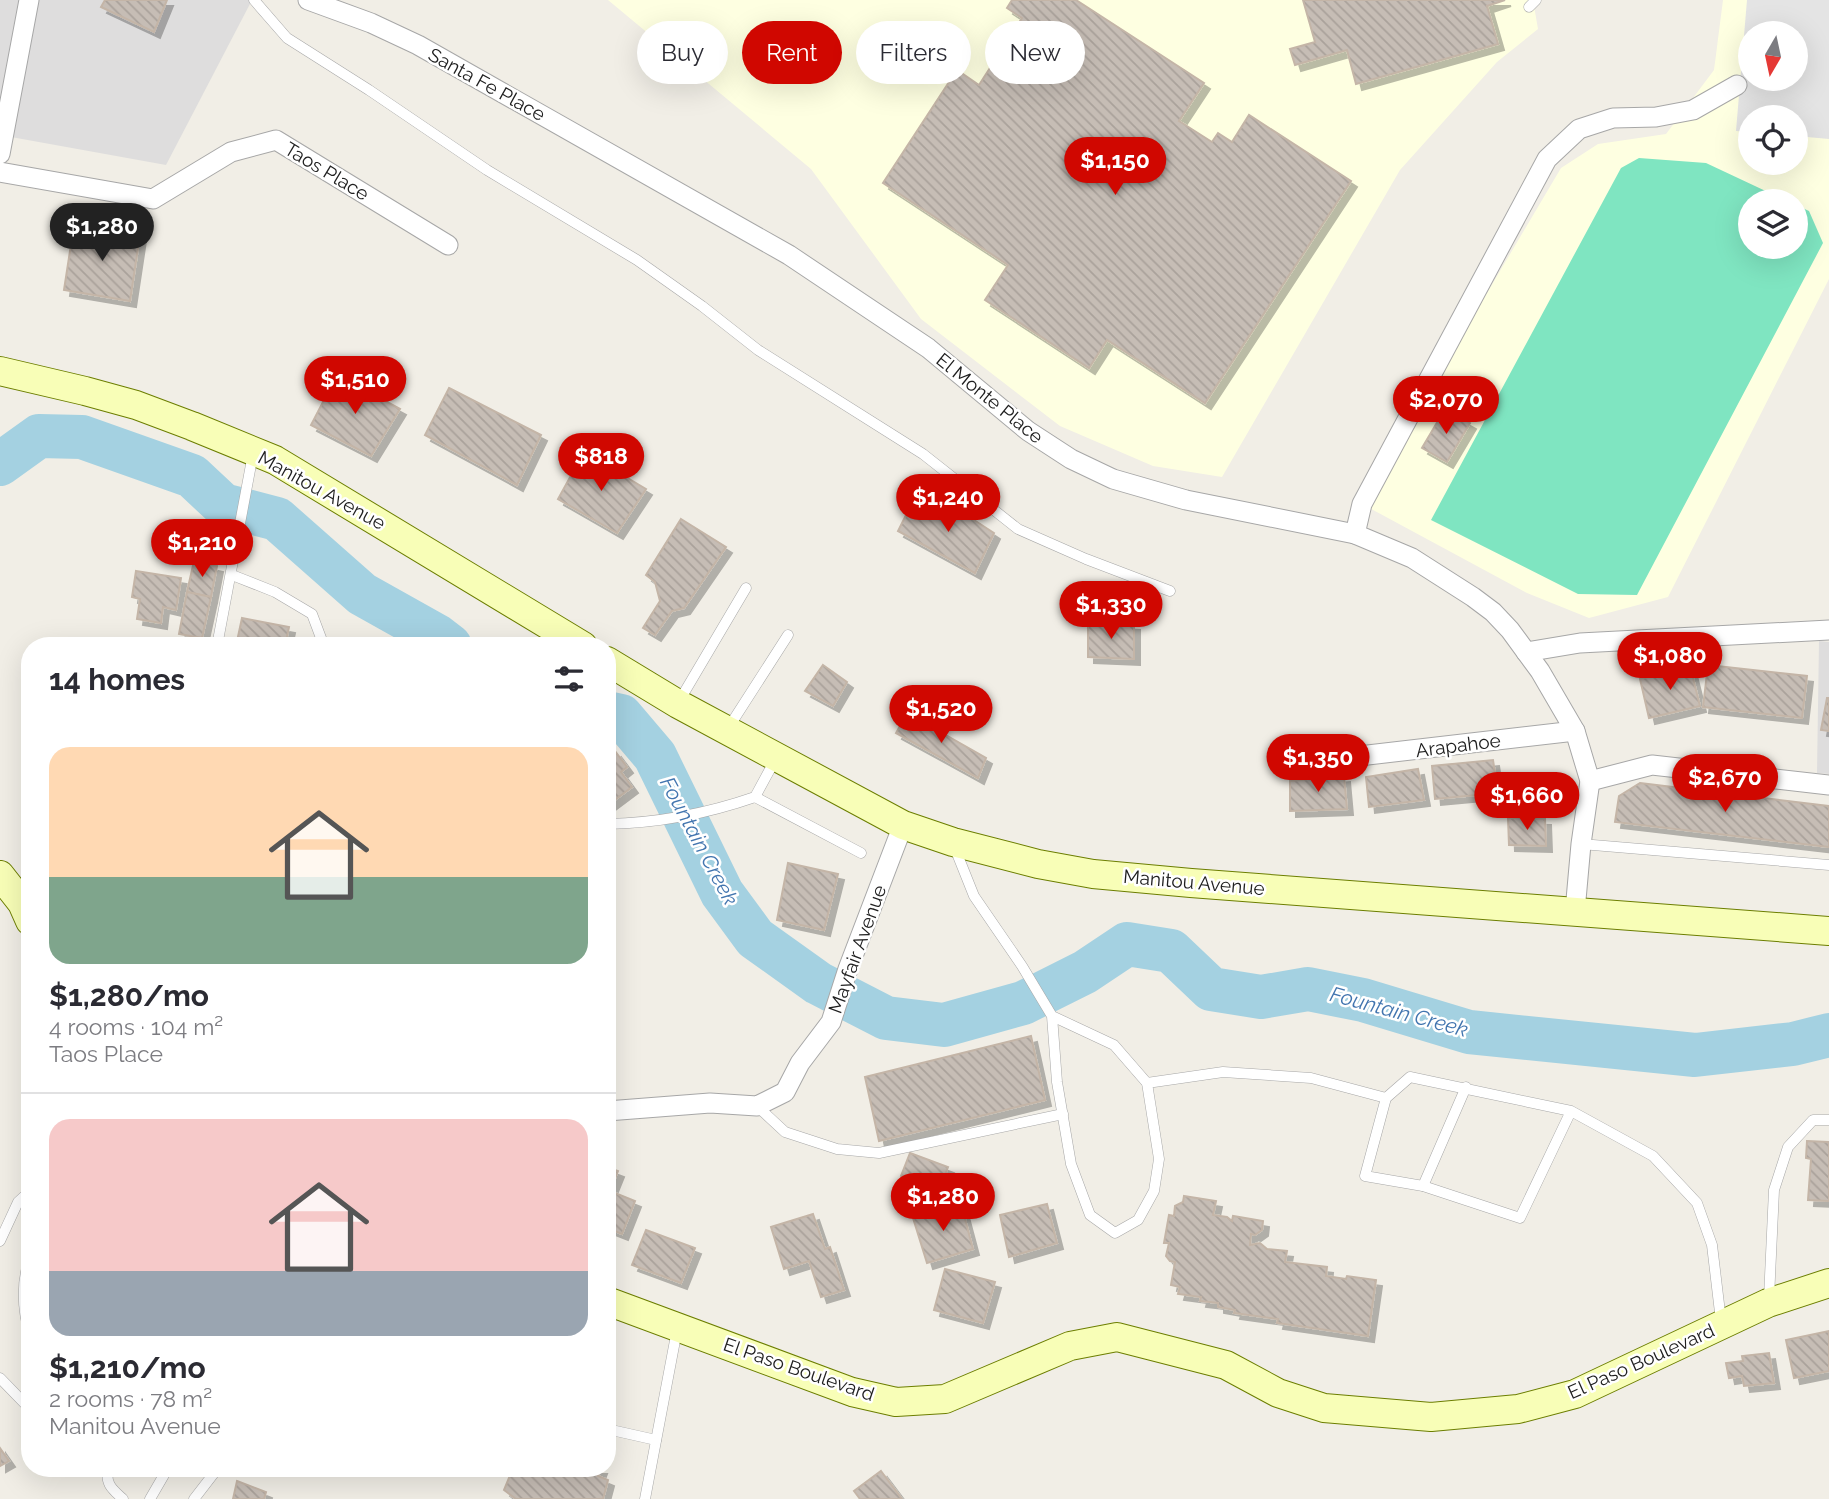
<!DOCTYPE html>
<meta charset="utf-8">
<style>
:root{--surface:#fff;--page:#f2f2f3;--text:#2b2b33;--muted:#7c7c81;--line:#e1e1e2;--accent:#d00700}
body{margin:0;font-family:Raleway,sans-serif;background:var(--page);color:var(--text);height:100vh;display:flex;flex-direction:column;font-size:26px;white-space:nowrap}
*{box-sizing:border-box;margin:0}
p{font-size:23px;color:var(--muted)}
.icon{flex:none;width:38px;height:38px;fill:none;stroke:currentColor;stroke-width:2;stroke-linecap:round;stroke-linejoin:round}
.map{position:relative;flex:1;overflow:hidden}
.drawer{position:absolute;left:21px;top:637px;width:595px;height:840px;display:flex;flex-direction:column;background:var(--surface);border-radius:28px;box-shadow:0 7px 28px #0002}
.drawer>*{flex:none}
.top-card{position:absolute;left:637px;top:21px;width:665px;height:63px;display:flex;gap:14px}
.needle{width:46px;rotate:189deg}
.tools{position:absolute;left:1738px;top:21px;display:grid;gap:14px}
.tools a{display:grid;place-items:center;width:70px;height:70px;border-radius:50%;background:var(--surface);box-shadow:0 7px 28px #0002;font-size:35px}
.price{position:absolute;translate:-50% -60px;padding:0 16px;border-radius:24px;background:var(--accent);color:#fff;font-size:23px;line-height:46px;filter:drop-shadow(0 2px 4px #0008)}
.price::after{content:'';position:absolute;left:50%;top:42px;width:21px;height:16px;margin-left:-10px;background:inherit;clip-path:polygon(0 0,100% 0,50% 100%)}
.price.on{background:#222;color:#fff}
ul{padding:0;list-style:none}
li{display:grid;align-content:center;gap:14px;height:371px;padding:0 28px}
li+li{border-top:2px solid var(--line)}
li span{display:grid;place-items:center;height:217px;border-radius:21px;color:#555}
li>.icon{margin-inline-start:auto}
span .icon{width:126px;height:126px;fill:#fffc;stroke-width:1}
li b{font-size:30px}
h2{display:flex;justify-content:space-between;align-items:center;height:84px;padding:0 28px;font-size:30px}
.pill{padding:0 24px;border-radius:32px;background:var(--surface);box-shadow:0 7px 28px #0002;font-size:24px;line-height:63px}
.pill.on{background:var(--accent);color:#fff}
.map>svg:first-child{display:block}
.residential{fill:#dedddd}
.education{fill:#feffe1;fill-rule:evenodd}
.pitch{fill:#7fe5c1}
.parking{fill:#e4e4e4;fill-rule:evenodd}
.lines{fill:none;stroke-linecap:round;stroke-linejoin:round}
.river{stroke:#a4d1e1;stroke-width:44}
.building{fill:url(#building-back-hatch);stroke:#c4b5a7;stroke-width:2;filter:url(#shadow)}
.lane-casing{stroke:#a7a7a7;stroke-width:11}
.street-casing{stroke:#a7a7a7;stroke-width:21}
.secondary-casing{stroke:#6c7e00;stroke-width:30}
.lane{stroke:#fff;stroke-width:10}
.street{stroke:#fff;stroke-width:19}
.secondary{stroke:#f8feb7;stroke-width:28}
.labels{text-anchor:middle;stroke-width:5;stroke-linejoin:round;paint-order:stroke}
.street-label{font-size:19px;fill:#202020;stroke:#fff}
.water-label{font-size:21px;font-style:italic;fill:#4275af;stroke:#fff}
</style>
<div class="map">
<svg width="1829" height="1499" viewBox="0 0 1829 1499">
<defs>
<pattern id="building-back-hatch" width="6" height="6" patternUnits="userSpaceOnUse" patternTransform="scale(1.75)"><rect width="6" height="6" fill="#c6bdb5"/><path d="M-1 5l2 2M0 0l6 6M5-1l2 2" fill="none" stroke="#aaa29b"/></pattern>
<filter id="shadow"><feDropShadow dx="6" dy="6" stdDeviation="0" flood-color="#0004"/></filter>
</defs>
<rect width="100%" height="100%" fill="#f1eee6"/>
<g class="residential">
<polygon points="0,0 252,0 166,165 0,135"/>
<polygon points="1819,641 1829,642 1829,774 1817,773"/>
</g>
<g class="education">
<polygon points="608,0 1533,0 1538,29 1497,62 1400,170 1222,477 1153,466 1060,426 921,319 811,169"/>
<path d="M1723,0h106v279l-161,318 -79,21 -62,-25 -165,-89 199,-336 37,-24 68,-10 48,-64zM1750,33h46v46h-46zM1750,117h46v46h-46zM1750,201h46v46h-46z"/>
</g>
<polygon class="pitch" points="1639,158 1706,163 1787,201 1750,201 1750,247 1796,247 1796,205 1809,211 1823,243 1637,595 1578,594 1431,520 1621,168"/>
<path class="parking" d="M1747,0h82v139l-33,-3v-19h-46v15l-14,-1zM1750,33h46v46h-46z"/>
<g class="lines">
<g class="river">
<polyline points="0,464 39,436 82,437 192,476 223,505 277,519 362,594 437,636 450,646"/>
<polyline points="607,713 621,716 655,756 722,893 755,938 818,983 886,1018 944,1025 1023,1003 1085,972 1127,944 1171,951 1211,989 1261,997 1308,989 1363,1000 1469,1032 1695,1055 1793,1044 1829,1035"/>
</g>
</g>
<g class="building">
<polygon points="105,0 167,0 154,32 101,7"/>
<polygon points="1012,0 1076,0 1204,83 1179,121 1212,142 1218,133 1232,142 1249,115 1351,181 1205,403 1107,340 1089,368 985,300 1008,265 883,183 957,70 979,85 1022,18 1007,8"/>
<polygon points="1303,0 1505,0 1487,6 1498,44 1356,84 1347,50 1295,65 1290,49 1315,42"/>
<polygon points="74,225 140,235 130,301 64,290"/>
<polygon points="337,375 400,409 371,456 311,425"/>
<polygon points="449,388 541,435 517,485 425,435"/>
<polygon points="1445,409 1470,423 1447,462 1422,448"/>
<polygon points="584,452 646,489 617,533 558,499"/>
<polygon points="914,499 956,519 960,511 994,533 975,573 898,531"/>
<polygon points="681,519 726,547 684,608 672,611 655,635 643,628 660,601 655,582 646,575"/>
<polygon points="194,561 217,566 211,597 187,592"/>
<polygon points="136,571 181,578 176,610 163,607 161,623 137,619 140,599 132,597"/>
<polygon points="187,592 211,597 202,638 179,634"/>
<polygon points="242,618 289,627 285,646 236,646"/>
<polygon points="1088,622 1134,624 1134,659 1088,657"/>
<polygon points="823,665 847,682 833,706 805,691"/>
<polygon points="1708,665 1807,676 1802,718 1703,707"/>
<polygon points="1690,666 1700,706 1649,718 1640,679"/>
<polygon points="1827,698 1829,698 1829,731 1821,730"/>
<polygon points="907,713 986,758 978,778 896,733"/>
<polygon points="615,751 627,767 621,772 632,787 608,805 607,752 609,755"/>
<polygon points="1493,760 1498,793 1435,799 1432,766"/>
<polygon points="1418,769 1424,800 1369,807 1366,777"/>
<polygon points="1344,776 1347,809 1290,811 1290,781"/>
<polygon points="1640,783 1829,806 1829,847 1615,822 1619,796"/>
<polygon points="1508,818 1545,819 1546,846 1509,845"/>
<polygon points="788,863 838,874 824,930 777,920"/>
<polygon points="1031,1036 1045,1100 879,1141 865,1077"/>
<polygon points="1807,1141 1829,1142 1829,1201 1808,1200 1811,1159 1806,1158"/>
<polygon points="910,1153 948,1167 939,1190 901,1176"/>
<polygon points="607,1167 618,1171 610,1191 635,1201 622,1234 607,1228"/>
<polygon points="1184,1196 1216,1201 1213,1215 1227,1217 1232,1221 1233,1216 1263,1221 1262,1230 1255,1235 1251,1234 1250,1245 1260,1243 1267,1249 1287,1251 1285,1262 1327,1267 1326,1276 1346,1279 1347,1276 1376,1280 1368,1336 1277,1323 1278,1319 1234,1313 1235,1310 1218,1307 1218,1303 1200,1301 1201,1297 1178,1294 1180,1287 1171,1285 1175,1262 1170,1261 1166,1256 1169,1243 1164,1243 1169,1215 1174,1216 1175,1206 1183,1202"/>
<polygon points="961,1204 973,1249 927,1263 913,1218"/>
<polygon points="1047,1204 1057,1243 1009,1257 1000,1215"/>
<polygon points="813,1214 825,1249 830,1247 844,1290 821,1297 809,1261 784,1269 771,1227"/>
<polygon points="646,1230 695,1248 681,1283 632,1265"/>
<polygon points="945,1269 995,1282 983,1323 934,1310"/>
<polygon points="1829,1331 1829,1371 1794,1378 1786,1340"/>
<polygon points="1769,1353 1774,1383 1744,1386 1742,1376 1729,1378 1726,1363 1743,1361 1742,1356"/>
<polygon points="0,1448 9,1461 0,1466"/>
<polygon points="513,1468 601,1468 598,1476 608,1480 603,1499 516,1499 504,1490"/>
<polygon points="881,1471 902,1499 860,1499 854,1491"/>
<polygon points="237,1481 266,1492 264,1499 233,1499"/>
</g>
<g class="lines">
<g class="lane-casing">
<g id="lane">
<polyline points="254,0 287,38 369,90 487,170 637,260 702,306 758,350 923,454 1018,529 1086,559 1170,591"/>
<polyline points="1529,7 1536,0"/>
<polyline points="232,575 275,592 312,614 324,646"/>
<polyline points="217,646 253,454"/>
<polyline points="678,703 746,588"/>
<polyline points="727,730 788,635"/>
<polyline points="755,797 861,853"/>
<path d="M607,824c52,-1 99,-10 148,-27l20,-37"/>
<polyline points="1581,844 1829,865"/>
<polyline points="954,846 974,896 1022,966 1052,1016 1057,1082 1071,1164 1090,1215 1115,1233 1138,1220 1154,1191 1159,1159 1147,1083 1114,1045 1052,1016"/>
<polyline points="1147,1083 1223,1072 1311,1078 1386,1098"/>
<polyline points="757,1106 785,1132 837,1149 879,1153 1063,1114"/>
<polyline points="1571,1111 1520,1218 1423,1186 1365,1176 1386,1098 1410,1077 1571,1111 1653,1156 1697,1203 1712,1245 1721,1321"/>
<polyline points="1423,1186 1466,1087"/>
<polyline points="0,1241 18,1202 30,1191"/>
<path d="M30,1258c-9,24 -7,53 0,78"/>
<polyline points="1769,1298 1774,1190 1788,1147 1813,1120 1829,1120"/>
<polyline points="0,1378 30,1409"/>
<polyline points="607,1429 656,1440"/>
<path d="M108,1468c-3,16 4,21 15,31"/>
<polyline points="150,1499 168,1468"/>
<polyline points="194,1499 218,1468"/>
<polyline points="645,1499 677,1330"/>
</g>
</g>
<g class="street-casing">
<g id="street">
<polyline points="308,0 371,23 418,45 789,255 928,348 1028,431 1071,459 1113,479 1186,500 1355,534"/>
<polyline points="0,154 29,0"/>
<polyline points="0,172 153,199 231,152 276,140 448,245"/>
<polyline points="1526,652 1580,643 1829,630"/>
<polyline points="1299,763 1575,731"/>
<polyline points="1590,781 1652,765 1829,785"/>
<polyline points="1575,911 1581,844 1590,781 1575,731 1540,671 1510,630 1493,612 1473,597 1412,558 1355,534 1362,504 1547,159 1579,129 1613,118 1656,117 1693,110 1737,85"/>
<polyline points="607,1111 710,1103 757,1106 785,1092 800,1063 831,1022 848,969 903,825"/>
</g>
</g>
<g class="secondary-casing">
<g id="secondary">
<polyline points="0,371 85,391 136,405 192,426 275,460 583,646"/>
<polyline points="607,661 678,704 903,825 953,842 1038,864 1093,874 1191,883 1829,931"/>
<polyline points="0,875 22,903 30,921"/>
<polyline points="607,1301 852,1392 896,1402 945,1399 1070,1346 1117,1337 1226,1365 1278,1393 1324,1408 1431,1417 1518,1409 1575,1394 1768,1303 1829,1283"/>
</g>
</g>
<use href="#lane" class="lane"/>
<use href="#street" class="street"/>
<use href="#secondary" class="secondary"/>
</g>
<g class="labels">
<g class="street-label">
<text transform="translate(487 84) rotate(29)" y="7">Santa Fe Place</text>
<text transform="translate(327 171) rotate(31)" y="7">Taos Place</text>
<text transform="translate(990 398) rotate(39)" y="7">El Monte Place</text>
<text transform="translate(322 490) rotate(29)" y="7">Manitou Avenue</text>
<text transform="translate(1458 745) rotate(-7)" y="7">Arapahoe</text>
<text transform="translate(1194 882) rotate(5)" y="7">Manitou Avenue</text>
<text transform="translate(857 949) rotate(-70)" y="7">Mayfair Avenue</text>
<text transform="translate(1641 1361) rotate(-24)" y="7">El Paso Boulevard</text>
<text transform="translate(799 1369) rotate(19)" y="7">El Paso Boulevard</text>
</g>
<g class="water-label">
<text transform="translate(699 841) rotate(62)" y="7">Fountain Creek</text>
<text transform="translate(1399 1012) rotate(15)" y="7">Fountain Creek</text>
</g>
</g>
</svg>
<div class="tools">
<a><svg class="needle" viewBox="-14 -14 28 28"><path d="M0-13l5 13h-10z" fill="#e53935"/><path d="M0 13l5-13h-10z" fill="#7c7c81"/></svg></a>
<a><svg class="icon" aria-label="locate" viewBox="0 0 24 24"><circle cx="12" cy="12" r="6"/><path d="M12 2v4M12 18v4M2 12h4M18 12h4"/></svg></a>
<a><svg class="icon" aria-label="layers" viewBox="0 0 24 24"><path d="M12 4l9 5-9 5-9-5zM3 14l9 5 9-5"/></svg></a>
</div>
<b class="price" style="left:1115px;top:197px">$1,150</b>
<b class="price on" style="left:102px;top:263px">$1,280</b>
<b class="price" style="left:355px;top:416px">$1,510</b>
<b class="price" style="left:1446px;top:436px">$2,070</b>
<b class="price" style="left:601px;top:493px">$818</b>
<b class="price" style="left:948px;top:534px">$1,240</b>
<b class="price" style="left:202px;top:579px">$1,210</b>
<b class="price" style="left:1111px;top:641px">$1,330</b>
<b class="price" style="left:1670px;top:692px">$1,080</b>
<b class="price" style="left:941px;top:745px">$1,520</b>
<b class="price" style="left:1318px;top:794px">$1,350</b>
<b class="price" style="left:1725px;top:814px">$2,670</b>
<b class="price" style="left:1527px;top:832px">$1,660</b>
<b class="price" style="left:943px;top:1233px">$1,280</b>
<div class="top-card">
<a class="pill">Buy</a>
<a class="pill on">Rent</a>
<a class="pill">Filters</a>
<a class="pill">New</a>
</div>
<section class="drawer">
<h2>14 homes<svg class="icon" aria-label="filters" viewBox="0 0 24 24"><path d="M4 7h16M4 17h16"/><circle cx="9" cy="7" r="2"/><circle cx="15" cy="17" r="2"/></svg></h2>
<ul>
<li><span style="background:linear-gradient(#ffd9b3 60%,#7fa58c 0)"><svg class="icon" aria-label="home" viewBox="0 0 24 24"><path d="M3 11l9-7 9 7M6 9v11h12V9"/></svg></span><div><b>$1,280/mo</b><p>4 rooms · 104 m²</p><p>Taos Place</p></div></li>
<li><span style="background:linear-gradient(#f6c9c9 70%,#9aa5b1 0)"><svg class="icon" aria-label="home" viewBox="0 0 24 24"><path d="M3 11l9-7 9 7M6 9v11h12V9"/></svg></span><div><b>$1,210/mo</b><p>2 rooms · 78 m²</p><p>Manitou Avenue</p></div></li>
</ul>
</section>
</div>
